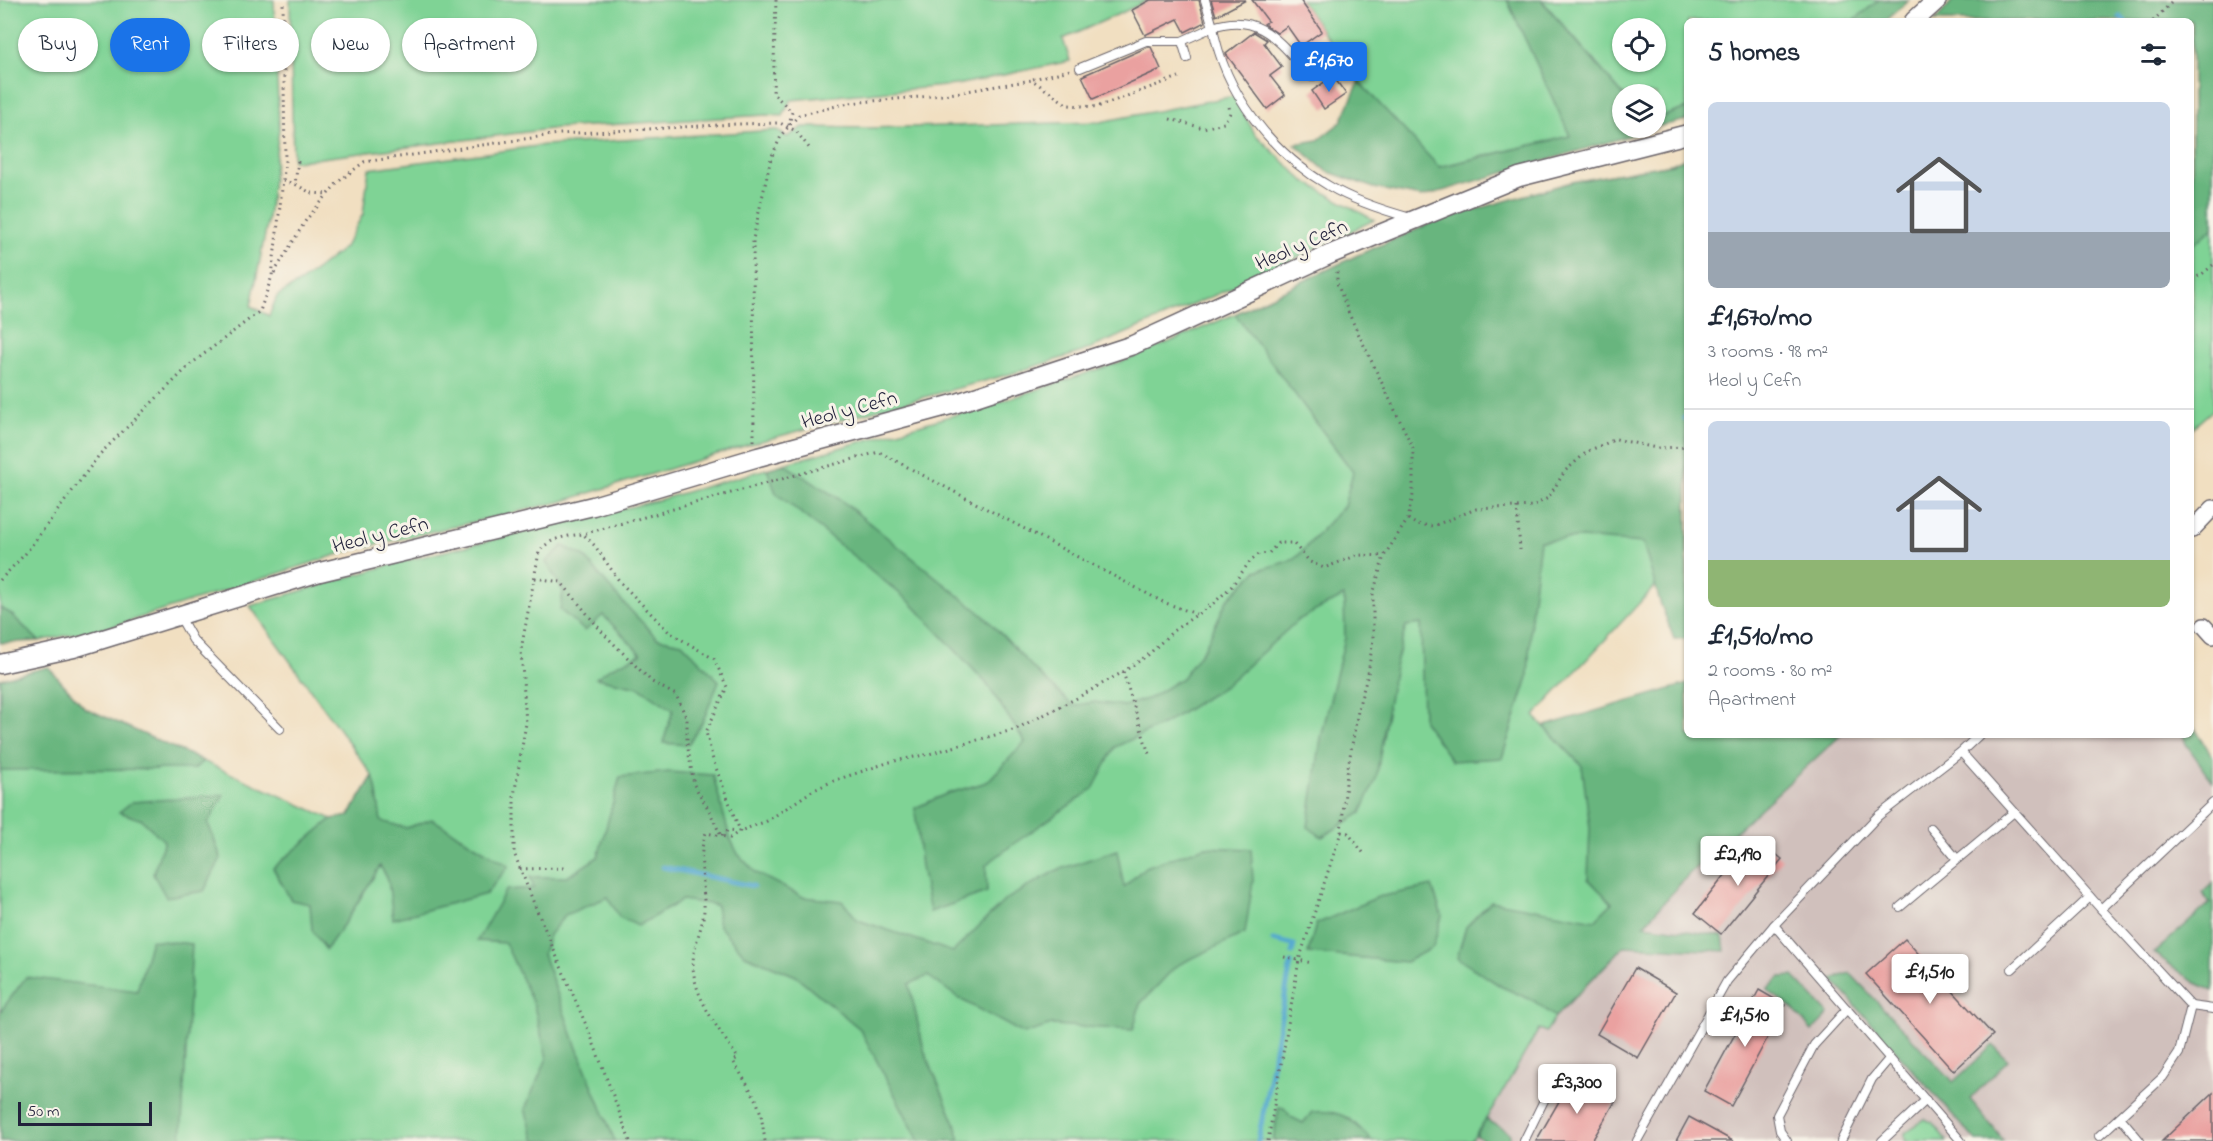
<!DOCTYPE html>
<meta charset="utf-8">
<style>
:root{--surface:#fff;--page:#f2f2f3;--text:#1f2937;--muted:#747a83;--line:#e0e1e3;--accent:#1a73e8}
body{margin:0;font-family:"Indie Flower",sans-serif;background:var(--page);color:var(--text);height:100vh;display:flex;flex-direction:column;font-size:22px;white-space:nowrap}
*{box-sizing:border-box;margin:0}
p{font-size:20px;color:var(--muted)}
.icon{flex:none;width:33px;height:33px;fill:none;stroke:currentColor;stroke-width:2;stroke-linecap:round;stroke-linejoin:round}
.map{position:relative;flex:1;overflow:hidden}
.drawer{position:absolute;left:1684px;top:18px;width:510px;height:720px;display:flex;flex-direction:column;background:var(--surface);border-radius:9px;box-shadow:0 2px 4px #0004}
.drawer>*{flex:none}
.top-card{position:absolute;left:18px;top:18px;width:570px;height:54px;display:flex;gap:12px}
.buttons{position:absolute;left:1612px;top:18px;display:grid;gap:12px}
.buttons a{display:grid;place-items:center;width:54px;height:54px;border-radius:50%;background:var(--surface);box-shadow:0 2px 4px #0004;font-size:30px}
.scale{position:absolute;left:18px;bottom:15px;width:134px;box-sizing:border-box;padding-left:6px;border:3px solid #22223b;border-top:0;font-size:16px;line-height:21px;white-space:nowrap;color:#22223b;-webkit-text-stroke:4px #f7f3e8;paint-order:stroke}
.price{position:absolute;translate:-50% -51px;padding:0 14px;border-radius:6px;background:#fff;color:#222;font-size:20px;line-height:39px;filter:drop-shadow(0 2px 3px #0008)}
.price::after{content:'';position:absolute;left:50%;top:36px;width:18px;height:14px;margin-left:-9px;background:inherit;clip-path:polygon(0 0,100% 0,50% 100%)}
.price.current{background:var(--accent);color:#fff}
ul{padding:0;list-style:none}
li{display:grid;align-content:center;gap:12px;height:318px;padding:0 24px}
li+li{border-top:2px solid var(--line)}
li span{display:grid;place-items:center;height:186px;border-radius:9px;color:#555}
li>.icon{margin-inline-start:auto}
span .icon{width:108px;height:108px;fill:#fffc;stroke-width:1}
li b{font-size:26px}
h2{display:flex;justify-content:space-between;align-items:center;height:72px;padding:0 24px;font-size:26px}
.pill{padding:0 21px;border-radius:27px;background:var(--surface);box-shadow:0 2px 4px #0004;font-size:21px;line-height:54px}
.pill.current{background:var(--accent);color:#fff}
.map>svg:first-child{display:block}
.industrial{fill:#d0c0bc}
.green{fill:#7fd395;stroke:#507a68;stroke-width:1.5;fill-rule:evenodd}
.forest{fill:#67b57e;stroke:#446c5c;stroke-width:1.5}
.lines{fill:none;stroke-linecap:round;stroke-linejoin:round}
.stream{stroke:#53a8cf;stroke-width:5}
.building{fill:#eaa1a0}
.service-casing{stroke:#6a646a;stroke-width:10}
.minor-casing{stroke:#6a646a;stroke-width:18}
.tertiary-casing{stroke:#6a646a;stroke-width:21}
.path{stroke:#6a646a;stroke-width:3;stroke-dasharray:1.5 4.5;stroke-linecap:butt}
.service{stroke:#fff;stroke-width:8}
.minor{stroke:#fff;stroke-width:15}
.tertiary{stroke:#fff;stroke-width:18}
.labels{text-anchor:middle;stroke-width:6;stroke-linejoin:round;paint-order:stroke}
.street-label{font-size:21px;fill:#22223b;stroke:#f7f3e8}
</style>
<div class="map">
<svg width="2213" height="1141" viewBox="0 0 2213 1141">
<rect width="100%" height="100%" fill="#f7f3e8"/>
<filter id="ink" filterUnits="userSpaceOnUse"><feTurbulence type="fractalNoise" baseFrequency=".0167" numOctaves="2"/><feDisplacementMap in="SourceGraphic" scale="12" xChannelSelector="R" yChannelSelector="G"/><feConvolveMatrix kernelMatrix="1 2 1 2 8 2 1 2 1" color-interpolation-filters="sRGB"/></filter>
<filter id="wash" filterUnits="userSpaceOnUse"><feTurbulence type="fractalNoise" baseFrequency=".008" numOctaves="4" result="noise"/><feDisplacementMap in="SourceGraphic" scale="24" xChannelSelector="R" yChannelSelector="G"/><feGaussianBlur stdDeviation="1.35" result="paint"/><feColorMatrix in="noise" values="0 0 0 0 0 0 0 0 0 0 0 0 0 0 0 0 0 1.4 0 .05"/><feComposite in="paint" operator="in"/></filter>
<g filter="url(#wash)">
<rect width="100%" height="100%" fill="#f1dfc1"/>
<polygon class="industrial" points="1841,735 2183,735 2186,744 2213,782 2213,883 2202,893 2210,903 2194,982 2213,991 2213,1141 1471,1141 1492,1110 1539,1029 1546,1032 1555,1017 1616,955 1688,875"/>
<g class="green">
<polygon points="0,0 274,0 279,129 268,219 251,306 269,316 277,296 302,281 345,247 363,214 369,169 545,145 777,130 787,137 803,127 868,128 1100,122 1234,96 1255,134 1304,181 1374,220 1255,278 1082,352 1010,374 754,443 560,502 352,550 111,627 39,641 10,613 0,608"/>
<polygon points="290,0 1150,0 1063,39 1070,61 956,85 791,100 783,116 766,115 558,128 298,161 293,161"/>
<polygon points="1300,0 1507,0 1571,136 1438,167 1359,82"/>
<path d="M1542,0h337l-26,21h-165l-1,87 -31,11v-25l-33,1zM1623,28h33v34h-33z"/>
<polygon points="1953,0 2213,0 2213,410 2192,428 2192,21 1935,21"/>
<polygon points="1687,157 1687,552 1534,716 1688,875 1616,955 1555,1017 1546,1032 1539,1029 1492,1110 1471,1141 0,1141 0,679 48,667 85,708 332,819 349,816 373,776 250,606 400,562 655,501 1006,400 1132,358 1235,314 1358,255 1439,220 1572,182 1672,164"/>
<polygon points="1924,1119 1932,1122 1947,1141 1905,1141 1905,1133"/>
</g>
<g class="forest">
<polygon points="1507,0 1541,0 1623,95 1623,128 1656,128 1422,197 1374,188 1326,171 1295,144 1318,140 1341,122 1359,82 1439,167 1570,136"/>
<polygon points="1879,0 1909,0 1885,21 1853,21"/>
<polygon points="1953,0 2213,0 2213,229 2192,245 2192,21 1935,21"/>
<polygon points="1687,108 1687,120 1656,127 1656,119"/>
<polygon points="1687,157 1687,639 1674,639 1660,602 1643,543 1581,538 1540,541 1531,616 1528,677 1502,758 1452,761 1423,721 1421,624 1406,626 1394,671 1376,779 1361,813 1322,837 1308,827 1321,738 1345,638 1344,596 1298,620 1225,686 1164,724 1115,747 1093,789 1012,845 986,865 987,892 930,912 921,867 915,808 946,794 987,782 1025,742 986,683 910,602 776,493 767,469 784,464 841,500 984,616 1041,676 1073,706 1094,702 1124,706 1150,698 1182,678 1205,647 1227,600 1256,571 1295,559 1344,506 1353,472 1235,314 1358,255 1439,220 1572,182 1672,164"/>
<polygon points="563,546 584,556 617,596 657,638 682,643 719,681 703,721 688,745 663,743 673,710 639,687 596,678 610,668 641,654 603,615 585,631 560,610 563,591 546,562"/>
<polygon points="0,608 10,613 39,641 0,643"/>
<polygon points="48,667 85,708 203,761 194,769 0,770 0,679"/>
<polygon points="1687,684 1688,735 1841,735 1688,875 1644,925 1723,936 1725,951 1624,946 1555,1017 1534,1001 1502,987 1457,958 1466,927 1491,901 1595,920 1612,903 1588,879 1590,828 1582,766 1544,726"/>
<polygon points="2192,724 2213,757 2213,782 2186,744 2183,735 2192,735"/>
<polygon points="669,772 713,775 730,838 738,854 756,873 803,897 842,901 858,920 953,952 1005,900 1055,871 1117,850 1124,887 1145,867 1205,847 1251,849 1253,881 1245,933 1176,966 1140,1004 1133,1030 1052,1025 1024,1034 960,999 928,976 909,984 924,1050 956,1126 960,1141 919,1141 860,1029 796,976 745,955 719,926 716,905 682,900 638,926 619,917 608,897 565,915 549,935 543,954 577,1048 615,1141 535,1141 525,1109 547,1058 534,1006 505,943 477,941 506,890 534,888 530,877 567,877 598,857 620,777"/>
<polygon points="373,776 376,787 381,821 406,828 432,819 509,866 486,894 393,919 388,879 380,866 350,915 326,950 312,930 310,904 291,900 273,868 332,819 349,816"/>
<polygon points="224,795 208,823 221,858 204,891 166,897 153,874 164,841 142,820 119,812 132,802"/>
<polygon points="2213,883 2213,991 2194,982 2154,953 2210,903 2202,893"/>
<polygon points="1432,886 1442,916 1433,947 1406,962 1308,953 1316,924 1378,897"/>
<polygon points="151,940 192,944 181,1141 0,1141 0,1012 26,977 137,991"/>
<polygon points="1850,973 1953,1082 1993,1045 2008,1060 1970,1099 2004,1141 1976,1141 1832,979"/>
<polygon points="1793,976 1829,1014 1812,1031 1793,1009 1767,990 1780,977"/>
<path d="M1279,1107l5,1 7,9 12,6 9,-11c31,-3 41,8 60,29h-99z"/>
<polygon points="1486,1119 1510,1133 1510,1141 1484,1141 1476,1135"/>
</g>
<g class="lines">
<g class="stream">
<polyline points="2120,17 2125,21"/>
<polyline points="1684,418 1688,418"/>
<polyline points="663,867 753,886"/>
<polyline points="1273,940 1294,945 1292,953"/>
<polyline points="1258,1141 1291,963"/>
</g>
</g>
<g id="blocks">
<g class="building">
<polygon points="1150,0 1199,0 1205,22 1185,32 1178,19 1145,35 1132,10"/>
<polygon points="1211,0 1246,0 1216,16"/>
<polygon points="1252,0 1300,0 1322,31 1301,46 1287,26 1277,33 1264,24 1268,21"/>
<polygon points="1254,32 1267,40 1264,43 1282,67 1270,76 1285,95 1267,109 1226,54"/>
<polygon points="1148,47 1151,47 1161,69 1093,99 1082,76"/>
<polygon points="1333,76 1346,94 1324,109 1312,91"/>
<polygon points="1749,845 1760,854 1766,846 1782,859 1721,934 1695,913"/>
<polygon points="1905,939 1993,1035 1954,1071 1866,974"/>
<polygon points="1635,968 1676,992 1638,1058 1597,1034"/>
<polygon points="1759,990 1785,1005 1731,1106 1704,1091"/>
<polygon points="1573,1077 1615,1102 1592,1141 1536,1141"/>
<polygon points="2213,1093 2213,1141 2162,1141"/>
<polygon points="1689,1117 1733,1141 1676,1141"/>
</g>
</g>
</g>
<g filter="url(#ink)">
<use href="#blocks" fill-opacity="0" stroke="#6a646a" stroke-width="1.5"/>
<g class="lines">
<g class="service-casing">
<g id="service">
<path d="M1205,0l8,27c48,-17 69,19 99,50"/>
<polyline points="1182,41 1187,58"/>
<path d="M1080,68l66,-27h36l31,-14c11,65 59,126 116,159 25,15 53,24 82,32"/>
<polyline points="180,617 193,640 280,729"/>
<polyline points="1961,752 2101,909 2191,1006 2213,1009"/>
<polyline points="1931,828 1957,859"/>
<polyline points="1900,907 2014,812"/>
<polyline points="2101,909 2213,803"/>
<polyline points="1774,925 1961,1141"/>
<polyline points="2012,969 2090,897"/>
<polyline points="2120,1117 2140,1141"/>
<polyline points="2099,1136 2163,1077 2179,1053 2191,1006"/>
<polyline points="1524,1141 1552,1084"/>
<polyline points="1637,1141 1727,981 1774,925 1878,816 1961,752 1979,735"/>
<polyline points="1787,1141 1780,1131 1777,1115 1814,1045 1847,1009"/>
<polyline points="1841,1141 1872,1079 1889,1059"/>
<polyline points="1882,1141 1926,1100"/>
</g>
</g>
<g class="minor-casing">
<g id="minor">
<polyline points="2192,530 2213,508"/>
<polyline points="2204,626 2213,636"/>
</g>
</g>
<g class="tertiary-casing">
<g id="tertiary">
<polyline points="1914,21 1937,0"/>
<polyline points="0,664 74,648 320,572 593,506 758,457 954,404 1133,345 1331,254 1519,177 1688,134"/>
</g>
</g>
<g class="path">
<polyline points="776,0 773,93 792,112 789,125"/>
<polyline points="2202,0 2203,0"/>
<polyline points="2153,21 2174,0"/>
<polyline points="1033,79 1070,70"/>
<polyline points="1170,119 1203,128 1224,123 1230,113 1229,106"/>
<polyline points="298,161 295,184 311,193 328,194"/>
<polyline points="283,181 295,184"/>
<polyline points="274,273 306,220 338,182 364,162 559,134 736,124 780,123 796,131 810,149"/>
<polyline points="2192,279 2201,275 2213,265"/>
<polyline points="754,441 753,239 771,158 782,134 799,115 849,103 943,95 1032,80 1068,105 1097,107 1179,77"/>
<polyline points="1517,507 1520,550"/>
<polyline points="1408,519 1416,524 1433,526 1476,509 1533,506 1548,498 1565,471 1588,451 1616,439 1656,448 1688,447"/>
<polyline points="535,578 561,582 603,633 652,682 676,695 687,719 687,743 694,785 709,810 721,836 730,838 740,831 713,760 706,732 727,687 714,659 669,632 620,582 595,546 583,534"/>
<polyline points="0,580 26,553 100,454 191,364 260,311 272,276 285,162 283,0"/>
<polyline points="1123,672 1149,754"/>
<polyline points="1341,832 1348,833 1365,855"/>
<polyline points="520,869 564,868"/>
<polyline points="1284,957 1312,963"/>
<path d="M630,1141l-38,-102 -57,-133 -21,-53v-57l12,-73 -5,-73 18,-98c10,-14 27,-16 44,-18l296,-82 284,150 33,12"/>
<path d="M765,1141l-4,-27 -5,-15 -23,-38 5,-3c-18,-27 -45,-61 -45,-94 0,-19 10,-36 11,-54 1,-23 -7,-58 2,-77l15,3 7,-6 12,1 27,-10 45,-30 21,-10 57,-19 39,-8 87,-25 61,-31 46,-26 25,-17 25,-24 42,-29 16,-15 20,-27 8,-6 10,-1 9,-10h15l17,19 14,6 34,-13 26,1"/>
<polyline points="1268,1141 1299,960 1341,832 1347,773 1359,705 1368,674 1373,639 1373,594 1384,556 1408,519 1413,495 1413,448 1349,314 1337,283 1337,269"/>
</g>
<use href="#service" class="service"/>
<use href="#minor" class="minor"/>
<use href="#tertiary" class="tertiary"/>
</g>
</g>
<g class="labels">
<g class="street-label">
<text transform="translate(1301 244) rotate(-24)" y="7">Heol y Cefn</text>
<text transform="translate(849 409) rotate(-15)" y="7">Heol y Cefn</text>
<text transform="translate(380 534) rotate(-14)" y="7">Heol y Cefn</text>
</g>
</g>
</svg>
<div class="buttons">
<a><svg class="icon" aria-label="locate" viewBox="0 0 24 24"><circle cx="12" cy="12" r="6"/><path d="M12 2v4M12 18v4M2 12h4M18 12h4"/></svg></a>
<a><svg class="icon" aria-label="layers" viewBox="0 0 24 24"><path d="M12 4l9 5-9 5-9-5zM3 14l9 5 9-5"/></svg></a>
</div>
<div class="scale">50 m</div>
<b class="price current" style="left:1329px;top:93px">£1,670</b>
<b class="price" style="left:1738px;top:887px">£2,190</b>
<b class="price" style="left:1930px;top:1005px">£1,510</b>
<b class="price" style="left:1745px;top:1048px">£1,510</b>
<b class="price" style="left:1577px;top:1115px">£3,300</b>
<div class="top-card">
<a class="pill">Buy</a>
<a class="pill current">Rent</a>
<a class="pill">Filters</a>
<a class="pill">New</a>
<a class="pill">Apartment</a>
</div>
<section class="drawer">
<h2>5 homes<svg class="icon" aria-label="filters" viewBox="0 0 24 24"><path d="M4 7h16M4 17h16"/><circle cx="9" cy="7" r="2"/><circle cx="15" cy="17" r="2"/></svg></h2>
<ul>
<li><span style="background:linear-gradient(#c9d6e8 70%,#9aa5b1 0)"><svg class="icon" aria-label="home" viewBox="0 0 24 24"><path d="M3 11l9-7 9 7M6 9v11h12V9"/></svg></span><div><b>£1,670/mo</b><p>3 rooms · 98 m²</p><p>Heol y Cefn</p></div></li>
<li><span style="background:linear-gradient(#c9d6e8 75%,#8fb573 0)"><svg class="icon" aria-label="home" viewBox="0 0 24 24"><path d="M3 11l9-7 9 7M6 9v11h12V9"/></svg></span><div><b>£1,510/mo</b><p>2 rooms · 80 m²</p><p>Apartment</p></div></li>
</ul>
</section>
</div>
